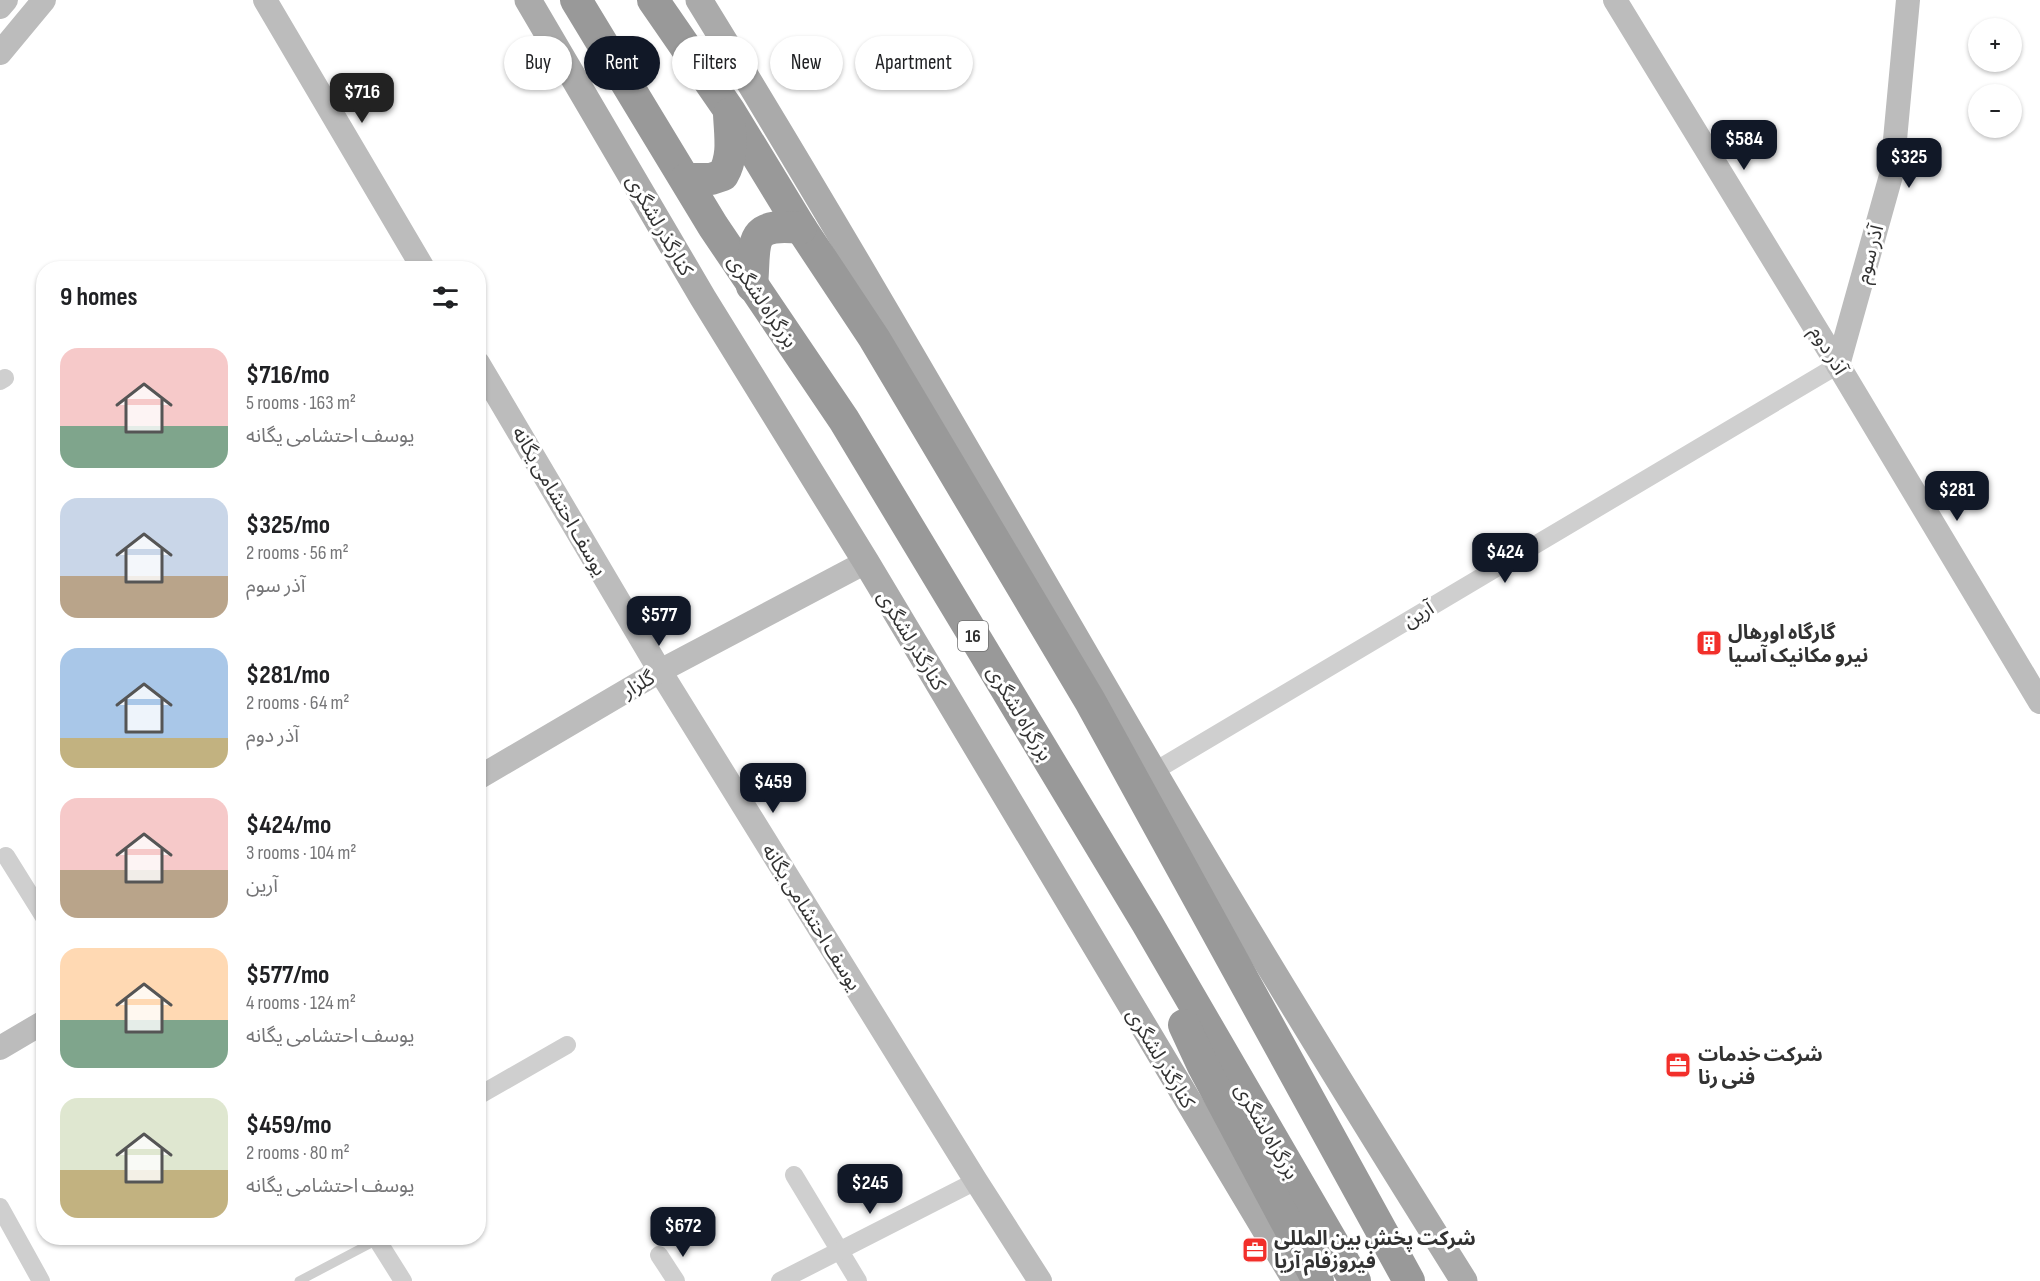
<!DOCTYPE html>
<meta charset="utf-8">
<style>
:root{--surface:#fff;--page:#f6f6f6;--text:#202124;--muted:#757577;--accent:#111827}
body{margin:0;font-family:"Sofia Sans Condensed","Noto Sans Arabic",sans-serif;background:var(--page);color:var(--text);height:100vh;display:flex;flex-direction:column;font-size:22px;white-space:nowrap}
*{box-sizing:border-box;margin:0}
p{font-size:20px;color:var(--muted)}
.icon{flex:none;width:33px;height:33px;fill:none;stroke:currentColor;stroke-width:2;stroke-linecap:round;stroke-linejoin:round}
.map{position:relative;flex:1;overflow:hidden}
.sheet{position:absolute;left:36px;top:261px;width:450px;height:984px;display:flex;flex-direction:column;background:var(--surface);border-radius:24px;box-shadow:0 2px 4px #0004}
.sheet>*{flex:none}
.hud{position:absolute;left:504px;top:36px;width:570px;height:54px;display:flex;gap:12px}
.controls{position:absolute;left:1968px;top:18px;display:grid;gap:12px}
.controls a{display:grid;place-items:center;width:54px;height:54px;border-radius:50%;background:var(--surface);box-shadow:0 2px 4px #0004;font-size:30px}
.price{position:absolute;translate:-50% -51px;padding:0 14px;border-radius:12px;background:var(--accent);color:#fff;font-size:20px;line-height:39px;filter:drop-shadow(0 2px 3px #0008)}
.price::after{content:'';position:absolute;left:50%;top:36px;width:18px;height:14px;margin-left:-9px;background:inherit;clip-path:polygon(0 0,100% 0,50% 100%)}
.price.active{background:#222;color:#fff}
ul{padding:0;list-style:none}
li{display:flex;align-items:center;gap:18px;height:150px;padding:0 24px}
li span{display:grid;place-items:center;flex:none;width:168px;height:120px;border-radius:18px;color:#555}
li>.icon{margin-inline-start:auto}
span .icon{width:72px;height:72px;fill:#fffc;stroke-width:1}
li b{font-size:26px}
h2{display:flex;justify-content:space-between;align-items:center;height:72px;padding:0 24px;font-size:26px}
.pill{padding:0 21px;border-radius:27px;background:var(--surface);box-shadow:0 2px 4px #0004;font-size:21px;line-height:54px}
.pill.active{background:var(--accent);color:#fff}
.map>svg:first-child{display:block}
.lines{fill:none;stroke-linecap:round;stroke-linejoin:round}
.lane{stroke:#cfcfcf;stroke-width:9}
.street{stroke:#cfcfcf;stroke-width:18}
.secondary{stroke:#bcbcbc;stroke-width:24}
.primary{stroke:#aaa;stroke-width:27}
.highway{stroke:#999;stroke-width:32}
.labels{text-anchor:middle;stroke-width:6;stroke-linejoin:round;paint-order:stroke}
.shield{fill:#fff;stroke:#707070;stroke-width:1.5}
.shield-label{font-size:18px;font-weight:bold;fill:#323232}
.street-label{font-size:20px;fill:#323232;stroke:#fff}
.poi-label{font-size:20px;font-weight:bold;fill:#323232;stroke:#fff;text-anchor:start}
</style>
<div class="map">
<svg width="2040" height="1281" viewBox="0 0 2040 1281">
<rect width="100%" height="100%" fill="#fff"/>
<g class="lines">
<polyline class="lane" points="299,1281 377,1240"/>
<g class="street">
<polyline points="0,381 5,378"/>
<polyline points="1153,772 1838,365"/>
<polyline points="6,856 44,917"/>
<polyline points="478,1096 567,1045"/>
<polyline points="794,1175 858,1281"/>
<polyline points="0,1207 41,1281"/>
<polyline points="376,1238 403,1281"/>
<polyline points="659,1255 676,1281"/>
<polyline points="780,1281 976,1181"/>
</g>
<g class="secondary">
<polyline points="265,0 423,268"/>
<polyline points="1615,0 1838,365 2040,702"/>
<polyline points="0,7 6,0"/>
<polyline points="0,53 44,0"/>
<polyline points="478,363 660,671 976,1181 1040,1281"/>
<polyline points="1838,365 1892,172 1908,0"/>
<polyline points="478,778 660,671 866,562"/>
<polyline points="0,1048 44,1022"/>
</g>
<g class="primary">
<polyline points="528,0 703,298 866,562 1296,1281"/>
<path d="M699,0c156,253 303,512 453,769 101,173 206,343 312,512"/>
</g>
<g class="highway">
<polyline points="576,0 713,226 844,420 1147,923 1355,1281"/>
<polyline points="653,0 729,110 801,228 874,338 1090,701 1409,1281"/>
<path d="M686,179h25l12,-4c11,-19 7,-39 6,-61"/>
<path d="M752,286c4,-44 -6,-64 49,-58"/>
<polyline points="1184,1025 1203,1066 1318,1281"/>
</g>
</g>
<defs>
<g id="building-square" transform="scale(1.35)"><rect x="-9" y="-9" width="18" height="18" rx="4" fill="#f22f2a" stroke="#fff"/><path d="M-4-6H4V6H1V3H-1V6H-4ZM-2.5-4.3h1.7v1.8h-1.7ZM.8-4.3h1.7v1.8H.8ZM-2.5-1h1.7V.8h-1.7ZM.8-1h1.7V.8H.8Z" fill="#fff"/></g>
<g id="office-square" transform="scale(1.35)"><rect x="-9" y="-9" width="18" height="18" rx="4" fill="#f22f2a" stroke="#fff"/><path d="M-6-3h4V-5.5h4V-3h4V5H-6ZM-1-4.5V-3h2v-1.5ZM-6 0V1H6V0Z" fill="#fff"/></g>
</defs>
<g fill-rule="evenodd">
<use href="#building-square" x="1709" y="643"/>
<use href="#office-square" x="1678" y="1065"/>
<use href="#office-square" x="1255" y="1250"/>
</g>
<g class="labels">
<rect class="shield" x="958" y="621" width="30" height="30" rx="4.5"/>
<g class="shield-label">
<text x="973" y="642">16</text>
</g>
<g class="street-label">
<text transform="translate(660 225) rotate(60)" y="7">کنارگذر لشگری</text>
<text transform="translate(1869 254) rotate(-75)" y="7">آذر سوم</text>
<text transform="translate(763 301) rotate(56)" y="7">بزرگراه لشگری</text>
<text transform="translate(1829 350) rotate(59)" y="7">آذر دوم</text>
<text transform="translate(560 501) rotate(60)" y="7">یوسف احتشامی یگانه</text>
<text transform="translate(1418 614) rotate(-31)" y="7">آرین</text>
<text transform="translate(912 640) rotate(59)" y="7">کنارگذر لشگری</text>
<text transform="translate(638 684) rotate(-30)" y="7">گلزار</text>
<text transform="translate(1020 713) rotate(59)" y="7">بزرگراه لشگری</text>
<text transform="translate(812 917) rotate(58)" y="7">یوسف احتشامی یگانه</text>
<text transform="translate(1161 1058) rotate(59)" y="7">کنارگذر لشگری</text>
<text transform="translate(1267 1131) rotate(60)" y="7">بزرگراه لشگری</text>
</g>
<g class="poi-label">
<text x="1728" y="639">گارگاه اورهال<tspan x="1728" dy="23">نیرو مکانیک آسیا</tspan></text>
<text x="1698" y="1061">شرکت خدمات<tspan x="1698" dy="23">فنی رنا</tspan></text>
<text x="1274" y="1245">شرکت پخش بین المللی<tspan x="1274" dy="23">فیروزفام آریا</tspan></text>
</g>
</g>
</svg>
<div class="controls">
<a>+</a>
<a>−</a>
</div>
<b class="price active" style="left:362px;top:124px">$716</b>
<b class="price" style="left:1744px;top:171px">$584</b>
<b class="price" style="left:1909px;top:189px">$325</b>
<b class="price" style="left:1957px;top:522px">$281</b>
<b class="price" style="left:1505px;top:584px">$424</b>
<b class="price" style="left:659px;top:647px">$577</b>
<b class="price" style="left:773px;top:814px">$459</b>
<b class="price" style="left:870px;top:1215px">$245</b>
<b class="price" style="left:683px;top:1258px">$672</b>
<div class="hud">
<a class="pill">Buy</a>
<a class="pill active">Rent</a>
<a class="pill">Filters</a>
<a class="pill">New</a>
<a class="pill">Apartment</a>
</div>
<section class="sheet">
<h2>9 homes<svg class="icon" aria-label="filters" viewBox="0 0 24 24"><path d="M4 7h16M4 17h16"/><circle cx="9" cy="7" r="2"/><circle cx="15" cy="17" r="2"/></svg></h2>
<ul>
<li><span style="background:linear-gradient(#f6c9c9 65%,#7fa58c 0)"><svg class="icon" aria-label="home" viewBox="0 0 24 24"><path d="M3 11l9-7 9 7M6 9v11h12V9"/></svg></span><div><b>$716/mo</b><p>5 rooms · 163 m²</p><p>یوسف احتشامی یگانه</p></div></li>
<li><span style="background:linear-gradient(#c9d6e8 65%,#b9a48a 0)"><svg class="icon" aria-label="home" viewBox="0 0 24 24"><path d="M3 11l9-7 9 7M6 9v11h12V9"/></svg></span><div><b>$325/mo</b><p>2 rooms · 56 m²</p><p>آذر سوم</p></div></li>
<li><span style="background:linear-gradient(#a9c7e8 75%,#c2b280 0)"><svg class="icon" aria-label="home" viewBox="0 0 24 24"><path d="M3 11l9-7 9 7M6 9v11h12V9"/></svg></span><div><b>$281/mo</b><p>2 rooms · 64 m²</p><p>آذر دوم</p></div></li>
<li><span style="background:linear-gradient(#f6c9c9 60%,#b9a48a 0)"><svg class="icon" aria-label="home" viewBox="0 0 24 24"><path d="M3 11l9-7 9 7M6 9v11h12V9"/></svg></span><div><b>$424/mo</b><p>3 rooms · 104 m²</p><p>آرین</p></div></li>
<li><span style="background:linear-gradient(#ffd9b3 60%,#7fa58c 0)"><svg class="icon" aria-label="home" viewBox="0 0 24 24"><path d="M3 11l9-7 9 7M6 9v11h12V9"/></svg></span><div><b>$577/mo</b><p>4 rooms · 124 m²</p><p>یوسف احتشامی یگانه</p></div></li>
<li><span style="background:linear-gradient(#dfe7d0 60%,#c2b280 0)"><svg class="icon" aria-label="home" viewBox="0 0 24 24"><path d="M3 11l9-7 9 7M6 9v11h12V9"/></svg></span><div><b>$459/mo</b><p>2 rooms · 80 m²</p><p>یوسف احتشامی یگانه</p></div></li>
</ul>
</section>
</div>
